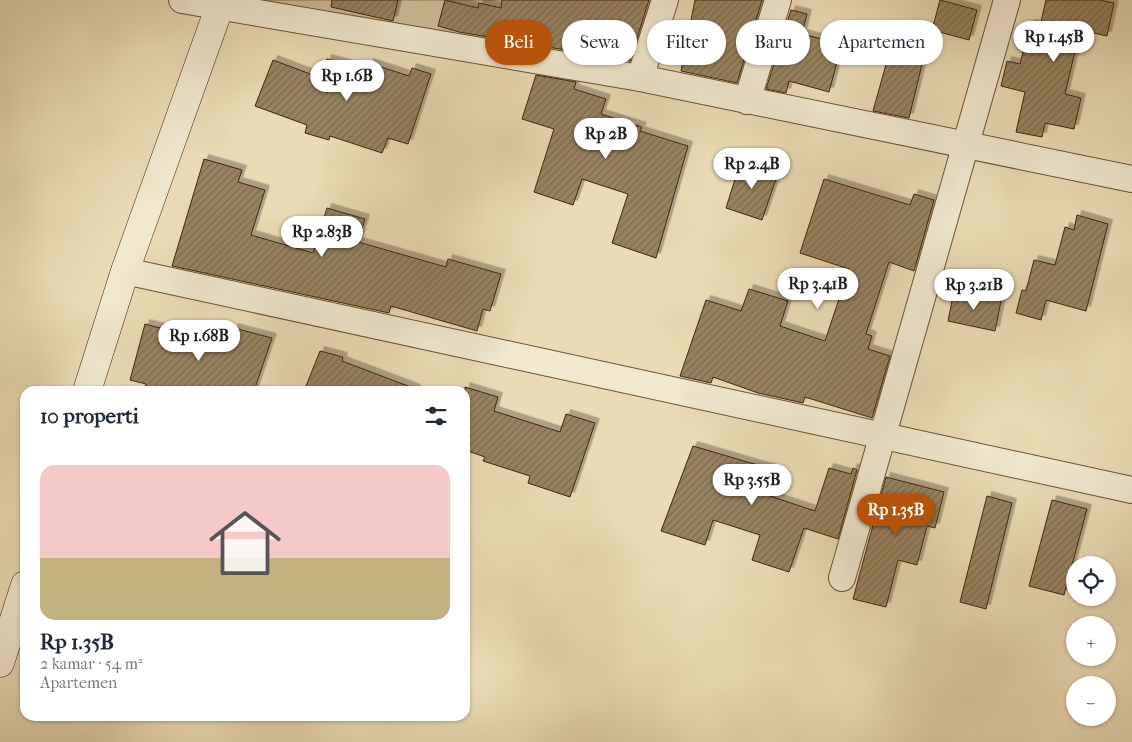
<!DOCTYPE html>
<html lang="id">
<meta charset="utf-8">
<style>
:root{--surface:#fff;--page:#f6f6f7;--text:#1f2937;--muted:#747a83;--line:#e0e1e3;--accent:#b45309}
body{margin:0;font-family:"IM FELL French Canon",serif;background:var(--page);color:var(--text);height:100vh;display:flex;flex-direction:column;font-size:19px;white-space:nowrap}
*{box-sizing:border-box;margin:0}
p{font-size:16px;color:var(--muted)}
.icon{flex:none;width:28px;height:28px;fill:none;stroke:currentColor;stroke-width:2;stroke-linecap:round;stroke-linejoin:round}
.map{position:relative;flex:1;overflow:hidden}
.panel{position:absolute;left:20px;top:386px;width:450px;height:335px;display:flex;flex-direction:column;background:var(--surface);border-radius:15px;box-shadow:0 1px 4px #0004}
.panel>*{flex:none}
.guide{position:absolute;left:485px;top:20px;width:475px;height:45px;display:flex;gap:10px}
.buttons{position:absolute;left:1066px;top:556px;display:grid;gap:10px}
.buttons a{display:grid;place-items:center;width:50px;height:50px;border-radius:50%;background:var(--surface);box-shadow:0 1px 4px #0004;font-size:25px}
.price{position:absolute;translate:-50% -42px;padding:0 11px;border-radius:18px;background:#fff;color:#222;font-size:16px;line-height:32px;filter:drop-shadow(0 1px 2px #0008)}
.price::after{content:'';position:absolute;left:50%;top:30px;width:15px;height:11px;margin-left:-8px;background:inherit;clip-path:polygon(0 0,100% 0,50% 100%)}
.price.active{background:var(--accent);color:#fff}
ul{padding:0;list-style:none}
li{display:grid;align-content:center;gap:10px;height:265px;padding:0 20px}
li+li{border-top:1px solid var(--line)}
li span{display:grid;place-items:center;height:155px;border-radius:15px;color:#555}
li>.icon{margin-inline-start:auto}
span .icon{width:90px;height:90px;fill:#fffc;stroke-width:1}
li b{font-size:21px}
h2{display:flex;justify-content:space-between;align-items:center;height:60px;padding:0 20px;font-size:21px}
.chip{padding:0 18px;border-radius:22px;background:var(--surface);box-shadow:0 1px 4px #0004;font-size:18px;line-height:45px}
.chip.active{background:var(--accent);color:#fff}
.map>svg:first-child{display:block}
.park{fill:#cdbc97;stroke:#86704f}
.building{fill:url(#building-hatch);stroke:#402307;filter:url(#shadow)}
.lines{fill:none;stroke-linecap:round;stroke-linejoin:round}
.minor-casing{stroke:#6a5132;stroke-width:28}
.secondary-casing{stroke:#402307;stroke-width:29}
.minor{stroke:#f1e8ce;stroke-width:26}
.secondary{stroke:#f1e8ce;stroke-width:28}
</style>
<div class="map">
<svg width="1132" height="742" viewBox="0 0 1132 742">
<defs>
<pattern id="building-hatch" width="6" height="6" patternUnits="userSpaceOnUse" patternTransform="scale(1.25)"><rect width="6" height="6" fill="#988361"/><path d="M-1 1l2-2M0 6l6-6M5 7l2-2" fill="none" stroke="#7d6b4e"/></pattern>
<filter id="shadow"><feDropShadow dx="4.5" dy="-4.5" stdDeviation="0" flood-color="#0004"/></filter>
</defs>
<rect width="100%" height="100%" fill="#eadbb4"/>
<filter id="stains"><feTurbulence type="fractalNoise" baseFrequency=".004" numOctaves="4"/><feColorMatrix values="0 0 0 0 .2 0 0 0 0 .09 0 0 0 0 .02 0 0 0 .5 -.17"/></filter>
<radialGradient id="worn" r=".72"><stop offset=".6" stop-color="#630" stop-opacity="0"/><stop offset="1" stop-color="#630" stop-opacity=".3"/></radialGradient>
<polygon class="park" points="241,0 562,0 544,58"/>
<g class="building">
<polygon points="332,0 398,0 393,21 331,7"/>
<polygon points="445,0 478,8 479,3 501,8 502,0 649,0 630,61 459,32 438,26"/>
<polygon points="695,0 762,0 737,83 681,71"/>
<polygon points="940,0 977,10 969,40 932,30"/>
<polygon points="1046,0 1100,0 1114,3 1107,36 1080,30 1065,94 1081,98 1074,129 1045,123 1042,137 1016,132 1025,92 1001,86 1007,61 1020,64 1030,24 1040,26"/>
<polygon points="791,10 807,14 802,34 842,44 829,92 789,81 786,93 766,89"/>
<polygon points="892,43 925,52 909,118 873,111"/>
<polygon points="327,59 367,70 369,63 409,76 412,68 431,74 408,144 388,138 382,153 330,136 329,140 305,133 307,125 255,106 273,60 321,78"/>
<polygon points="536,75 576,82 574,89 606,99 601,114 642,127 640,131 688,146 656,258 612,243 628,194 582,179 573,205 534,192 554,129 522,119"/>
<polygon points="204,159 242,170 238,182 265,190 251,235 313,253 327,208 365,219 358,242 446,267 448,259 501,274 490,311 483,309 477,331 391,306 389,313 172,266"/>
<polygon points="741,160 778,173 762,220 726,208"/>
<polygon points="824,179 910,205 914,194 934,200 914,271 889,262 866,334 872,336 868,349 890,356 872,418 805,397 803,403 758,393 713,377 711,383 680,376 706,300 741,311 749,289 788,301 780,326 825,341 849,269 800,253"/>
<polygon points="1077,215 1108,224 1086,311 1046,300 1041,320 1016,313 1022,290 1026,291 1034,260 1055,265 1065,227 1074,230"/>
<polygon points="954,291 1001,301 995,331 948,321"/>
<polygon points="145,324 229,346 234,328 272,338 254,391 145,391 146,384 130,380"/>
<polygon points="320,351 343,357 342,361 416,389 415,391 304,391"/>
<polygon points="465,387 498,397 494,411 560,432 566,414 595,423 570,497 528,483 530,476 483,461 485,457 465,450"/>
<polygon points="693,446 778,471 770,496 815,511 829,468 851,474 853,468 857,470 838,539 804,528 789,572 752,560 760,535 713,520 705,545 661,531"/>
<polygon points="886,477 944,492 935,528 927,526 917,565 898,560 886,607 853,599"/>
<polygon points="987,496 1012,503 986,609 960,602"/>
<polygon points="1052,500 1087,509 1064,595 1029,586"/>
</g>
<g class="lines">
<g class="minor-casing">
<g id="minor">
<polyline points="182,0 640,78 1132,179"/>
<polyline points="640,78 665,0"/>
<polyline points="747,101 778,0"/>
<polyline points="125,271 1132,490"/>
<polyline points="842,578 1007,0"/>
</g>
</g>
<g class="secondary-casing">
<g id="secondary">
<polyline points="87,391 125,271 222,0"/>
<polyline points="0,663 25,585"/>
</g>
</g>
<use href="#minor" class="minor"/>
<use href="#secondary" class="secondary"/>
</g>
<rect width="100%" height="100%" filter="url(#stains)"/>
<rect width="100%" height="100%" fill="url(#worn)"/>
</svg>
<div class="buttons">
<a><svg class="icon" aria-label="locate" viewBox="0 0 24 24"><circle cx="12" cy="12" r="6"/><path d="M12 2v4M12 18v4M2 12h4M18 12h4"/></svg></a>
<a>+</a>
<a>−</a>
</div>
<b class="price" style="left:1054px;top:63px">Rp 1.45B</b>
<b class="price" style="left:347px;top:102px">Rp 1.6B</b>
<b class="price" style="left:606px;top:160px">Rp 2B</b>
<b class="price" style="left:752px;top:190px">Rp 2.4B</b>
<b class="price" style="left:322px;top:258px">Rp 2.83B</b>
<b class="price" style="left:818px;top:310px">Rp 3.41B</b>
<b class="price" style="left:974px;top:311px">Rp 3.21B</b>
<b class="price" style="left:199px;top:362px">Rp 1.68B</b>
<b class="price" style="left:752px;top:506px">Rp 3.55B</b>
<b class="price active" style="left:896px;top:536px">Rp 1.35B</b>
<div class="guide">
<a class="chip active">Beli</a>
<a class="chip">Sewa</a>
<a class="chip">Filter</a>
<a class="chip">Baru</a>
<a class="chip">Apartemen</a>
</div>
<section class="panel">
<h2>10 properti<svg class="icon" aria-label="filters" viewBox="0 0 24 24"><path d="M4 7h16M4 17h16"/><circle cx="9" cy="7" r="2"/><circle cx="15" cy="17" r="2"/></svg></h2>
<ul>
<li><span style="background:linear-gradient(#f6c9c9 60%,#c2b280 0)"><svg class="icon" aria-label="home" viewBox="0 0 24 24"><path d="M3 11l9-7 9 7M6 9v11h12V9"/></svg></span><div><b>Rp 1.35B</b><p>2 kamar · 54 m²</p><p>Apartemen</p></div></li>
</ul>
</section>
</div>
